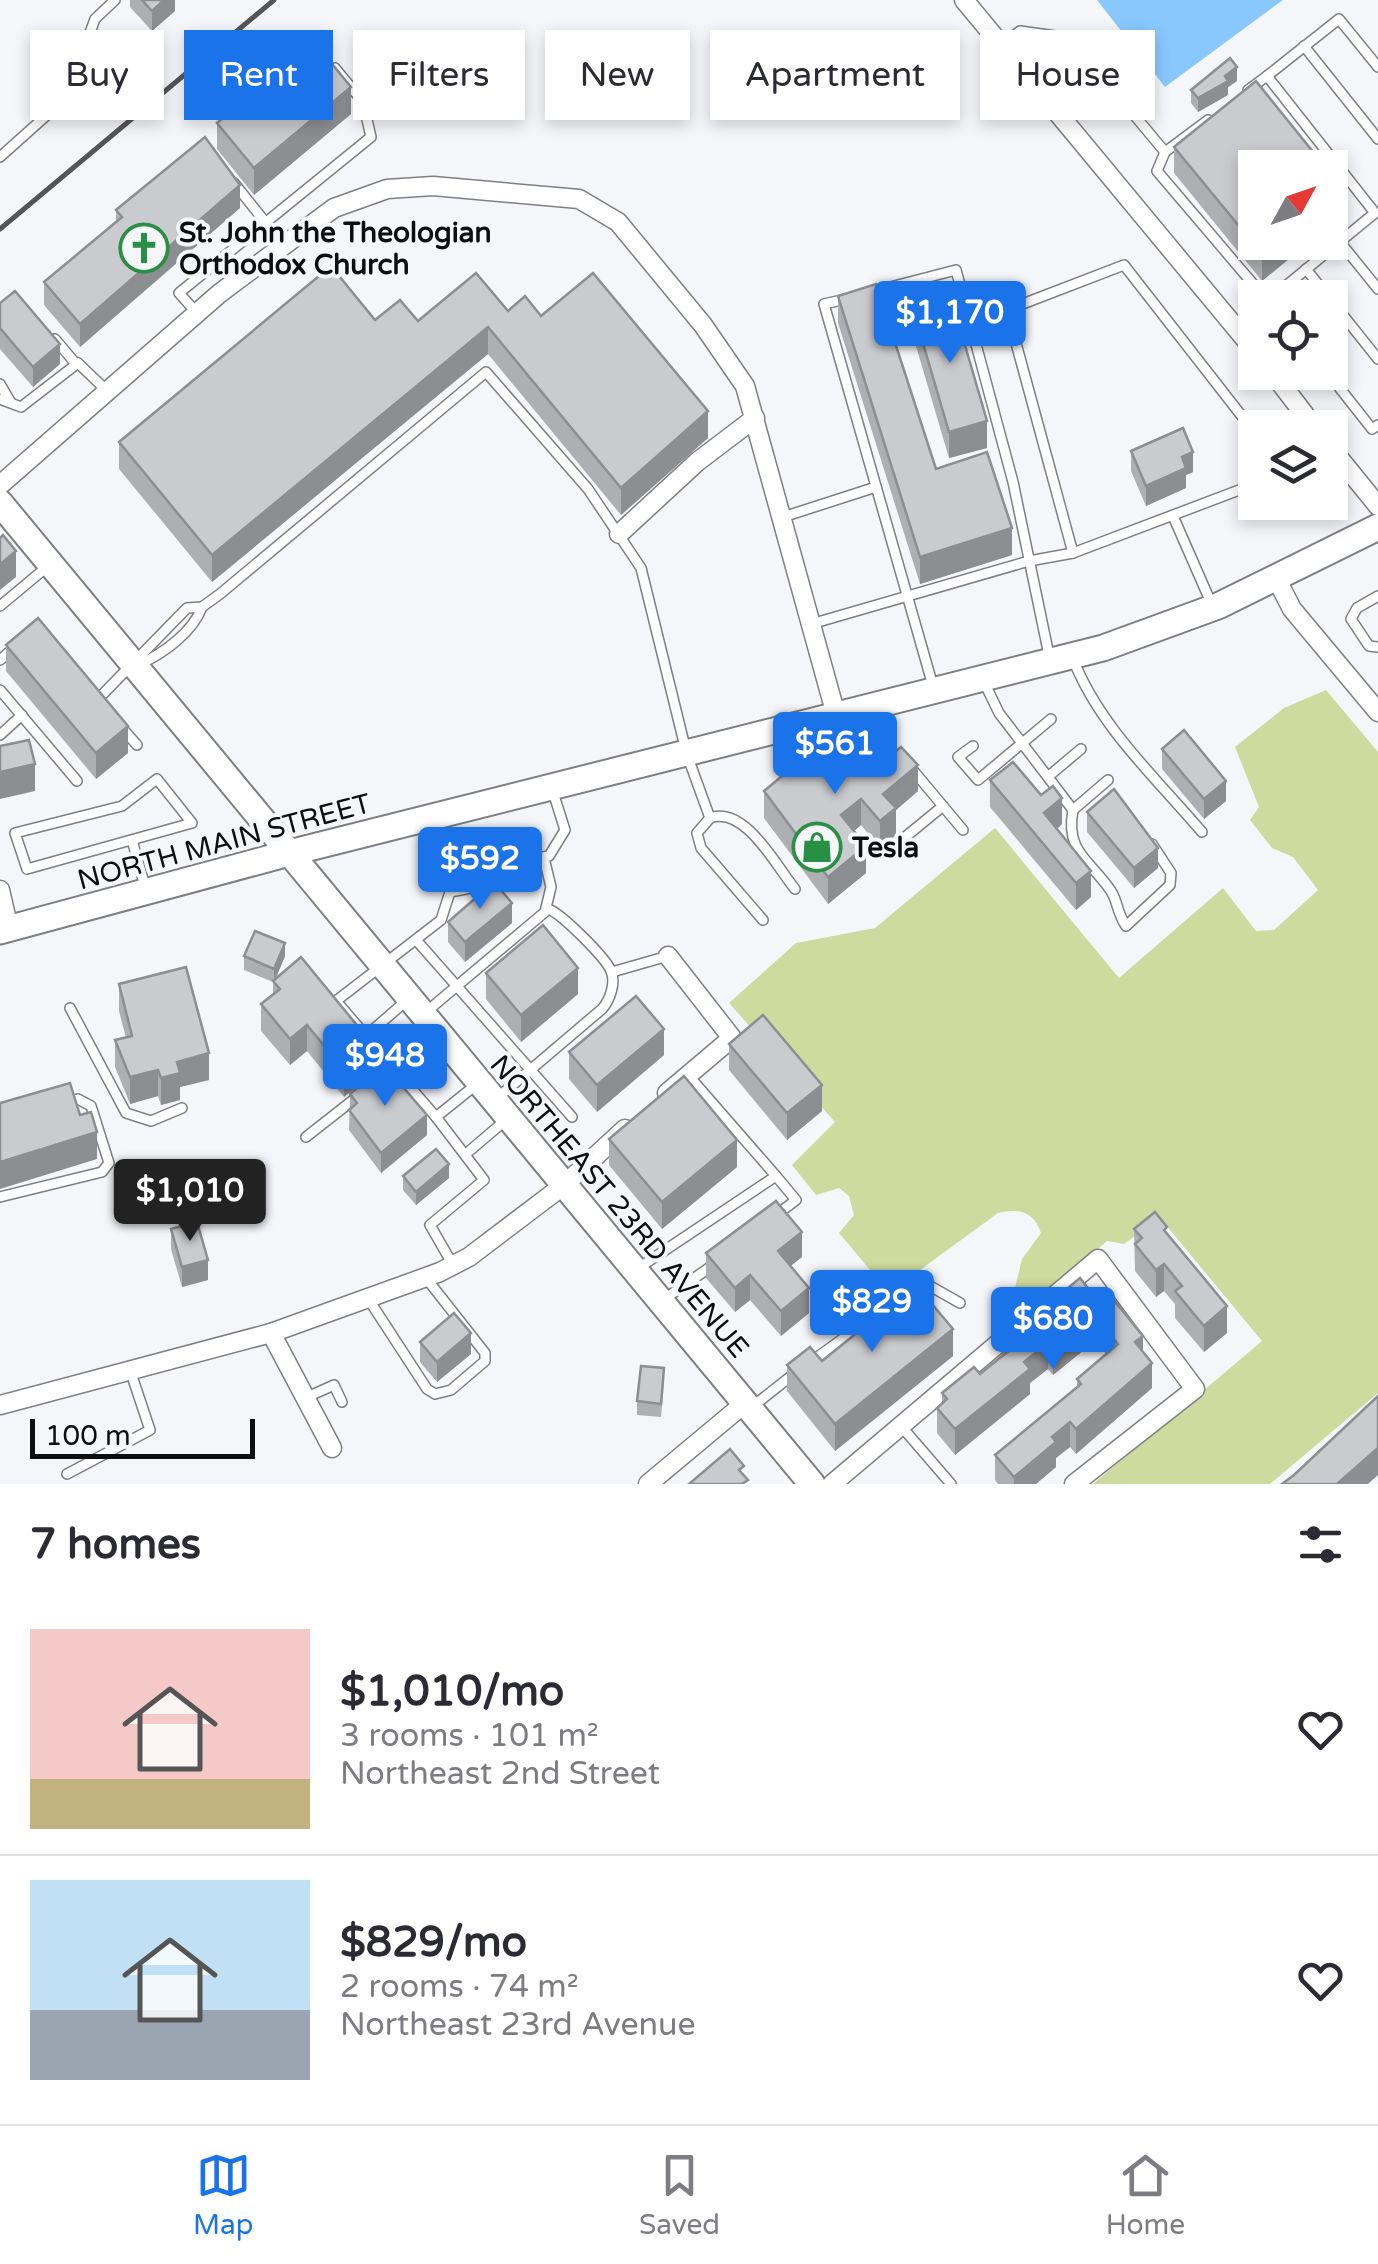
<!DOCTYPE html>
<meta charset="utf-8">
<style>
:root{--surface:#fff;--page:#f7f7f7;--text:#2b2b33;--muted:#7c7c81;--line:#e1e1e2;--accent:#1a73e8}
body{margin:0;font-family:"Varela Round",sans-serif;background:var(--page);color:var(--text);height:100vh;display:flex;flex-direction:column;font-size:38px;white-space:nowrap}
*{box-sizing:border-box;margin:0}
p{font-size:32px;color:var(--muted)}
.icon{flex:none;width:55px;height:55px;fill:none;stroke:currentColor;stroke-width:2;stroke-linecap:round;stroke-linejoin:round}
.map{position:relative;height:1484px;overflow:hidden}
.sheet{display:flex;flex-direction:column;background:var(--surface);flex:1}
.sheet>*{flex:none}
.hud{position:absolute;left:30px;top:30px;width:1320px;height:90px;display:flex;gap:20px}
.needle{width:65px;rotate:50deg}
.buttons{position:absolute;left:1238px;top:150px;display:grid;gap:20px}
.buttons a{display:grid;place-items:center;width:110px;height:110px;border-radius:0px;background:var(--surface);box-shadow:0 5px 15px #0003;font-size:50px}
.scale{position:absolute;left:30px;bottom:25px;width:225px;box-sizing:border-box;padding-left:10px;border:5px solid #0e0e10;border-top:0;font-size:28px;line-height:35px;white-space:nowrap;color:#0e0e10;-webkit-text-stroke:8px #f4f6fa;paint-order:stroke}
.price{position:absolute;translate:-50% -85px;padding:0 22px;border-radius:10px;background:var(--accent);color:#fff;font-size:32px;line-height:65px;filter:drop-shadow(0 2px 5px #0008)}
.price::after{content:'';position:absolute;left:50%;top:60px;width:30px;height:22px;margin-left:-15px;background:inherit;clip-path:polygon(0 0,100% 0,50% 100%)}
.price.current{background:#222;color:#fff}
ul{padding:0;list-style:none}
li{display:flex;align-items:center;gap:30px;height:250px;padding:0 30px}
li+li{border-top:2px solid var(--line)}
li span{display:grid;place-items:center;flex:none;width:280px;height:200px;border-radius:0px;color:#555}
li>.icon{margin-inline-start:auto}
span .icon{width:120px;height:120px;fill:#fffc;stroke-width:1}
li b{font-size:42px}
h2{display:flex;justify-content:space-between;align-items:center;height:120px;padding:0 30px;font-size:42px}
.pill{padding:0 35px;border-radius:0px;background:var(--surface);box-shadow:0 5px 15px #0003;font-size:35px;line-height:90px}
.pill.current{background:var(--accent);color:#fff}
.tabs{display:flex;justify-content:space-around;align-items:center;height:140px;border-top:2px solid var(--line);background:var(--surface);font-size:28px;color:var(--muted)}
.tabs a{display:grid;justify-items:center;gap:5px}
.tabs .current{color:var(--accent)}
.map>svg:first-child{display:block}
.green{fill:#cfda9e}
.water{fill:#88c8fe}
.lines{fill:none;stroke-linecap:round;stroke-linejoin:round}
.service-casing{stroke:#7d7f82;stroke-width:12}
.minor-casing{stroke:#7d7f82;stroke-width:21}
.secondary-casing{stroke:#7d7f82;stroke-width:29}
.service{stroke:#fff;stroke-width:9}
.minor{stroke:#fff;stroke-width:18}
.secondary{stroke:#fff;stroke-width:25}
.rail{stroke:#555558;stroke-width:5}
.wall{fill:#aeafb2}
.shaded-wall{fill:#8d8e91}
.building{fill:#cacbcf;stroke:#8d8e91;stroke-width:2.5}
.labels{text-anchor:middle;stroke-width:8;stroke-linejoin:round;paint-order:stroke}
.poi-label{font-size:28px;font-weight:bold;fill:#0e0e10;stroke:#f4f6fa;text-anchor:start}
.street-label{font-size:28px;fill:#0e0e10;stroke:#f4f6fa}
</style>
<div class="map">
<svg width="1378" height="1484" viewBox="0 0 1378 1484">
<rect width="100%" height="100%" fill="#f4f6fa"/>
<path class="green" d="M1326,690l52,62v641l-108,91h-177l169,-143 -102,-123 -36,26 -17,-3 -105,89 -4,-7 14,-22 10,-42 19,-26c-7,-22 -23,-25 -43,-20l-89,65 -22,12 -48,-57 15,-18 -5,-19 -10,-8 -23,7 -24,-30 43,-43 -106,-119 67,-60 79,-15 120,-100 124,150 104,-90 33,43 18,-1 44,-40 -25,-33 -21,-9 -22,-28 9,-13 -24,-60 49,-39z"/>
<polygon class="water" points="1097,0 1283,0 1165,87"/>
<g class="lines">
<g class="service-casing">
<g id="service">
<polyline points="1003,45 1020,31 1070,38 1165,152 1208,120"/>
<polyline points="1304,46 1378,139"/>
<polyline points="1267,76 1339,19 1378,67"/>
<polyline points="1248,90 1267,76 1375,213 1271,298"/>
<polyline points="1165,152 1157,171 1265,298"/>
<polyline points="0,157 66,98 95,19 115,0"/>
<polyline points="234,183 282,243"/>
<polyline points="1340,242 1378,289"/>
<polyline points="1306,269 1329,298"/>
<polyline points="871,292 956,270 1013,482 1050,660"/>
<polyline points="846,299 824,304 933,686"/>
<polyline points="1330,299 1378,359"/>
<polyline points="196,312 179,293 371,137 363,102 335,68"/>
<polyline points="1235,326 1255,310"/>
<polyline points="55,339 76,364"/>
<polyline points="1327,372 1372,429 1378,425"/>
<polyline points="0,384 11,403"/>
<polyline points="0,399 21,407 78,363 107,391"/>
<polyline points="1255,433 1124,265 1007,310 1073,553 1255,484"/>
<polyline points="1173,516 1212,605"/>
<polyline points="783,517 876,487"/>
<polyline points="1378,596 1357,608 1351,619 1369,646 1378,647"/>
<polyline points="0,606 48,566"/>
<polyline points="811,624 1029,561 1073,553"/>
<path d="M1073,659c26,67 83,119 129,173"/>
<polyline points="0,660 15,647"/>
<path d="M140,664c24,-11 53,-32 62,-57"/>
<polyline points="984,682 999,713 1073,810 1108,780"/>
<polyline points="0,690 77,781"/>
<path d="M98,699l89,-91 15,-1 18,-13 266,-222 102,117 53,79 46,187 23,63c35,-13 66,48 85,71"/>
<polyline points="838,717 875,766 888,765"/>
<polyline points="122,728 137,745"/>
<polyline points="0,735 22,715"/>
<polyline points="973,746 958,757 978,780 1051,719"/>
<polyline points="912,769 963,830"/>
<polyline points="1050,775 1081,749"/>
<polygon points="157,779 192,823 27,869 15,833 122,806"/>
<path d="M1073,810c-8,42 17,50 38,81 7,11 6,22 15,35l44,-41 1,-12 -19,-29"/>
<polyline points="710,818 697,833 701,848 763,920"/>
<polyline points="904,838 943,806"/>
<polyline points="132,840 146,890"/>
<polyline points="417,941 572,1117"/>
<polyline points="612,972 668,956"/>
<polyline points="70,1008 126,1113 151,1121 182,1108"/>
<polyline points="426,1012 545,912 551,887 544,858"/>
<polyline points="367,1035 406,1001"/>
<polyline points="688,1075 776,1176"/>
<path d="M496,1099l106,-90c8,-9 14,-26 9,-38 -5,-13 -50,-58 -63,-62"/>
<polyline points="436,1117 336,1001 441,920 450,892 481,886 512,862 549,856 565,830 553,792"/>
<polyline points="306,1137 357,1097"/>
<polyline points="467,1153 507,1119"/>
<polyline points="0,1197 102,1172 109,1163 91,1106 78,1099 66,1102"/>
<polyline points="453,1265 430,1225 484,1180 436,1117 477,1084"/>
<polyline points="637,1269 776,1176 796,1200 775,1216"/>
<polyline points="369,1300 427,1389 435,1394 451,1390 485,1361 485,1353 426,1278"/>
<polyline points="663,1300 716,1263"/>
<polyline points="812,1361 917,1285 930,1286 960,1303"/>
<polyline points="305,1398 334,1385 342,1402"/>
<polyline points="752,1407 795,1373"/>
<polyline points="901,1426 951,1484"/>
<polyline points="67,1474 150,1430 130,1370"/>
</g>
</g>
<g class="minor-casing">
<g id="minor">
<polyline points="964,0 1255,351"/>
<polyline points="1272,372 1315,428"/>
<polyline points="1330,447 1378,506"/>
<polyline points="0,485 220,293 334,208 387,189 433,186 579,199 618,222 703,325 745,386 836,715"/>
<polyline points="619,534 697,462 755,418"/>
<polyline points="1277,580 1292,609 1378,712"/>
<polyline points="0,890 9,929"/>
<polyline points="667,1093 732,1038 668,956"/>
<polyline points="271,1333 332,1448"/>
<polyline points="0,1405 271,1333 440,1272 469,1257 564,1185 625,1129"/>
<polyline points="648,1484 745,1403"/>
<polyline points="832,1484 1098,1259 1195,1389 1074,1484"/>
</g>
</g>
<g class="secondary-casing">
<g id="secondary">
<polyline points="0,503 812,1484"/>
<polyline points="0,931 289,853 1103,648 1218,606 1378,527"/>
</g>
</g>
<use href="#service" class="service"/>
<use href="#minor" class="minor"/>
<use href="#secondary" class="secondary"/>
<polyline class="rail" points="0,229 274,0"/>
</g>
<g class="wall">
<polygon points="130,0 175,0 175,11 152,31 130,7"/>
<polygon points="1237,81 1228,87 1228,95 1198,112 1191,103 1191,90"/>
<polygon points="351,114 254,195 217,149 217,123"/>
<polygon points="1174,147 1255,168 1295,242 1295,254 1262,281 1174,173"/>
<polygon points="240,208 80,347 44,305 44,282 116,221 116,210"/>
<polygon points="838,296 936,469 1012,555 920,584 838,323"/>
<polygon points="0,303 60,364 33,387 0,349"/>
<polygon points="913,309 987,448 949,458 913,336"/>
<polygon points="508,311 541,316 708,438 621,515 488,354 212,582 119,469 119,442 375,320 418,321"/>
<polygon points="1131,451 1193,472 1186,475 1186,488 1146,506 1131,471"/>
<polygon points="6,645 128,753 96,779 6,671"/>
<polygon points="1162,749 1226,801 1204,819 1162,769"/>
<polygon points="874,769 918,791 896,810 896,835 880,848 861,825 854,831 866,873 828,904 764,818 764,791"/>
<polygon points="990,780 1062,824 1057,829 1091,897 1076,910 990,807"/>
<polygon points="1087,812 1158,868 1134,888 1087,832"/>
<polygon points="440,858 441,888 422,889 422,859"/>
<polygon points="448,922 512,923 465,962 448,942"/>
<polygon points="244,956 285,956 276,978 374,1072 344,1097 307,1051 290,1065 261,1031 261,1004 273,995 273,982 244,970"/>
<polygon points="486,973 578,994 521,1042 486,999"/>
<polygon points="119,984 209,1080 180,1087 180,1100 161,1105 158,1096 130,1104 115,1067 115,1040 126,1038 119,1011"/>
<polygon points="729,1044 822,1111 787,1140 729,1070"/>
<polygon points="569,1052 664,1055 597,1112 569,1079"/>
<polygon points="350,1094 427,1135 381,1173 349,1130"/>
<polygon points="609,1139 737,1167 662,1229 609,1165"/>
<polygon points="403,1176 449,1178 416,1205 403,1190"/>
<polygon points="171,1229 208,1280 182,1287 171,1249"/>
<polygon points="1134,1229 1167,1234 1227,1333 1204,1352 1175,1318 1175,1304 1164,1291 1156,1297 1135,1271"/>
<polygon points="706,1253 802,1257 790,1266 809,1313 781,1336 750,1300 735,1312 706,1278"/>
<polygon points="1098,1301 1143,1352 1152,1388 1076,1454 1070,1447 1056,1458 1056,1467 1036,1484 998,1484 995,1480 995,1455 1077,1387 1077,1379 1106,1354 1095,1341 1053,1375 1048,1369 1030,1383 1030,1394 955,1455 937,1433 937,1408 942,1404 942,1393 980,1374 1004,1354 1004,1341"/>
<polygon points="420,1342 471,1354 437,1382 420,1362"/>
<polygon points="953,1356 835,1451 787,1391 787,1365 822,1361"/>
<polygon points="664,1382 661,1417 637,1415 637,1401"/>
</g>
<g class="shaded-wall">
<polygon points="164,0 175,0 175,11 152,31 152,11"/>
<polygon points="1237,67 1237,81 1228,87 1228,95 1198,112 1198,98"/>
<polygon points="351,87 351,114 254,195 254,168"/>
<polygon points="240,185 240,208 80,347 80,324"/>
<polygon points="1341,186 1341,212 1330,222 1330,195"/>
<polygon points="1276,242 1295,242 1295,254 1262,281 1262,254"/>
<polygon points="488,327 488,354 212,582 212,555"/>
<polygon points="60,344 60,364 33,387 33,367"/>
<polygon points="708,411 708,438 621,515 621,488"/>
<polygon points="987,421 987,448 949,458 949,432"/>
<polygon points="1193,452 1193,472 1186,475 1186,488 1146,506 1146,486 1182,457"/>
<polygon points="1012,528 1012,555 920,584 920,557"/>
<polygon points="16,551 16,577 0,590 0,564"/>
<polygon points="128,726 128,753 96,779 96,753"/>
<polygon points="35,764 35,791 0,799 0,772"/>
<polygon points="918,765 918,791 896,810 896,835 880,848 880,821 883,794"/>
<polygon points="1226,781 1226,801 1204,819 1204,799"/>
<polygon points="1062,798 1062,824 1044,840 1044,813"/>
<polygon points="861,799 861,825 841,842 841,815"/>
<polygon points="866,846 866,873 828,904 828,877"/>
<polygon points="1158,848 1158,868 1134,888 1134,868"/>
<polygon points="1091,871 1091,897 1076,910 1076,883"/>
<polygon points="512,903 512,923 465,962 465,942"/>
<polygon points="285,943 285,956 274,982 274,969"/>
<polygon points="578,968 578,994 521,1042 521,1015"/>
<polygon points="307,1025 307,1051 290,1065 290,1039"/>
<polygon points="664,1029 664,1055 597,1112 597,1085"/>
<polygon points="374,1046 374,1072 344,1097 344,1070"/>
<polygon points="209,1053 209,1080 180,1087 180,1100 161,1105 161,1078 177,1062"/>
<polygon points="158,1070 158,1096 130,1104 130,1077"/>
<polygon points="822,1085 822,1111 787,1140 787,1113"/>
<polygon points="427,1115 427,1135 381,1173 381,1153"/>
<polygon points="97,1132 97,1159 0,1189 0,1162"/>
<polygon points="737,1140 737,1167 662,1229 662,1202"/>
<polygon points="449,1164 449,1178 416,1205 416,1192"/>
<polygon points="802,1232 802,1257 778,1276 778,1251"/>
<polygon points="208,1260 208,1280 182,1287 182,1267"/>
<polygon points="1164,1264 1164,1291 1156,1297 1156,1270"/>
<polygon points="750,1275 750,1300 735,1312 735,1288"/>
<polygon points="809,1288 809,1313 781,1336 781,1311"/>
<polygon points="1227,1306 1227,1333 1204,1352 1204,1326"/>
<polygon points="1095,1316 1095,1341 1053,1375 1053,1350"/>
<polygon points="953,1329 953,1356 835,1451 835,1424"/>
<polygon points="471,1333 471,1354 437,1382 437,1362"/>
<polygon points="1143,1336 1143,1361 1135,1342"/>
<polygon points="1048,1343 1048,1369 1030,1383 1030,1394 955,1455 955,1429 1024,1362"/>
<polygon points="1152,1363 1152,1388 1076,1454 1076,1429"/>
<polygon points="1070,1422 1070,1447 1056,1458 1056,1467 1036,1484 1014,1484 1014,1477 1052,1437"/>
<polygon points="1378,1448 1378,1475 1368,1484 1337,1484"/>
</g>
<g class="building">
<polygon points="142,0 164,0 152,11"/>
<polygon points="314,42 351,87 254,168 217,123"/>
<polygon points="1230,58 1237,67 1225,76 1228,81 1198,98 1191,90"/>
<polygon points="1256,81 1326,168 1255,168 1255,242 1276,242 1262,254 1174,147"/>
<polygon points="205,137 240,185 80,324 44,282 122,217 116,210"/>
<polygon points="1330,172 1341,186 1330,195"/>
<polygon points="331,266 375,320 400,300 418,321 476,273 508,311 525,296 541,316 593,273 708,411 621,488 488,327 212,555 119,442"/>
<polygon points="876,284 936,469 987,452 1012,528 920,557 838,296"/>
<polygon points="15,291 60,344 33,367 0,328 0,303"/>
<polygon points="940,301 941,307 953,304 987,421 949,432 913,309"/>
<polygon points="1183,428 1193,452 1182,457 1186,468 1146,486 1131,451"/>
<polygon points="3,535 16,551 0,564 0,538"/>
<polygon points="38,618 128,726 96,753 6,645"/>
<polygon points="840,728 874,769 901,747 918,765 883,794 896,808 880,821 861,799 841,815 866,846 828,877 764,791"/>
<polygon points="1184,730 1226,781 1204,799 1162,749"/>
<polygon points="29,740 35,764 0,772 0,746"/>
<polygon points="1013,762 1041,795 1053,786 1062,798 1044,813 1091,871 1076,883 990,780"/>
<polygon points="1114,789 1158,848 1134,868 1087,812"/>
<polygon points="440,858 441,875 422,875 422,859"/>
<polygon points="494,882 512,903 465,942 448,922"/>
<polygon points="543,925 578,968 521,1015 486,973"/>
<polygon points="255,931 285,943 274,969 244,956"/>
<polygon points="301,957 374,1046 344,1070 307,1025 290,1039 261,1004 280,989 273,981"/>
<polygon points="186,967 209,1053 177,1062 180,1073 161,1078 158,1070 130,1077 115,1040 132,1036 119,984"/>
<polygon points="636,996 664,1029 597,1085 569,1052"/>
<polygon points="763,1015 822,1085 787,1113 729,1044"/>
<polygon points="384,1065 427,1115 381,1153 349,1110 357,1103 350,1094"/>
<polygon points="684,1076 737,1140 662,1202 609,1139"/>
<polygon points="70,1083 80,1115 91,1112 97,1132 0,1162 0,1103"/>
<polygon points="436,1149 449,1164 416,1192 403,1176"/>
<polygon points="776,1201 802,1232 778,1251 809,1288 781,1311 750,1275 735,1288 706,1253"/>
<polygon points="1155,1212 1167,1227 1164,1230 1227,1306 1204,1326 1175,1291 1182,1286 1164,1264 1156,1270 1135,1244 1142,1238 1134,1229"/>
<polygon points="197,1222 208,1260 182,1267 171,1229"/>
<polygon points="1080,1278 1098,1301 1108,1293 1143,1336 1135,1342 1152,1363 1076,1429 1070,1422 1052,1437 1056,1442 1014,1477 995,1455 1081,1384 1077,1379 1118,1344 1095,1316 1053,1350 1048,1343 1024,1362 1030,1369 955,1429 937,1408 947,1399 942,1393 974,1367 980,1374 1011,1349 1004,1341"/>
<polygon points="916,1285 953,1329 835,1424 787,1365 810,1347 822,1361"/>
<polygon points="454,1313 471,1333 437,1362 420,1342"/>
<polygon points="641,1366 664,1368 661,1404 637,1401"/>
<polygon points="1378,1396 1378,1448 1337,1484 1282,1484 1294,1475"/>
<polygon points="730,1449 744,1466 739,1470 748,1480 742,1484 689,1484"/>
</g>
<defs>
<g id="church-ring" transform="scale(2.5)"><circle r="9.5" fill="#f4f6fa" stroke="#288f45" stroke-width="1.5"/><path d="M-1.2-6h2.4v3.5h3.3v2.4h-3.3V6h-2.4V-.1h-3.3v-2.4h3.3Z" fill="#288f45"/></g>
<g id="shop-ring" transform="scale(2.5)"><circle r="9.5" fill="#f4f6fa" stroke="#288f45" stroke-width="1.5"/><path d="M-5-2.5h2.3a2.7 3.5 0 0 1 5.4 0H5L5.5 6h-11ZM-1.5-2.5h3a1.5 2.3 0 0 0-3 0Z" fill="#288f45"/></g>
</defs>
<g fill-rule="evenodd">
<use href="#church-ring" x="144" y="248"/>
<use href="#shop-ring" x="817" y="847"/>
</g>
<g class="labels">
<g class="poi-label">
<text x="179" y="242">St. John the Theologian<tspan x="179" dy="32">Orthodox Church</tspan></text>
<text x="852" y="857">Tesla</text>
</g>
<g class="street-label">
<text transform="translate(224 841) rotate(-15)" y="10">NORTH MAIN STREET</text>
<text transform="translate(620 1206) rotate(50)" y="10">NORTHEAST 23RD AVENUE</text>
</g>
</g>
</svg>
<div class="buttons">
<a><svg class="needle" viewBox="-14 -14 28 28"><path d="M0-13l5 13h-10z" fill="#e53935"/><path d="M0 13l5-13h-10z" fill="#7c7c81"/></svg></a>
<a><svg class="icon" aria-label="locate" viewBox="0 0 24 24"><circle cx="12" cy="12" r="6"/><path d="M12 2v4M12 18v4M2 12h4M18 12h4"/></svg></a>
<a><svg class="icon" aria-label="layers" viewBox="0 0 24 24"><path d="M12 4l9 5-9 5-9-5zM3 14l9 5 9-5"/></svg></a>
</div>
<div class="scale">100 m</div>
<b class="price" style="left:950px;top:366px">$1,170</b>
<b class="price" style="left:835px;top:797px">$561</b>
<b class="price" style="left:480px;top:912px">$592</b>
<b class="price" style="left:385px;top:1109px">$948</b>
<b class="price current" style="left:190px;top:1244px">$1,010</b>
<b class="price" style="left:872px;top:1355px">$829</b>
<b class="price" style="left:1053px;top:1372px">$680</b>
<div class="hud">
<a class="pill">Buy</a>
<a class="pill current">Rent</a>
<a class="pill">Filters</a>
<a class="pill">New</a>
<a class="pill">Apartment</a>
<a class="pill">House</a>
</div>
</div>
<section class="sheet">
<h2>7 homes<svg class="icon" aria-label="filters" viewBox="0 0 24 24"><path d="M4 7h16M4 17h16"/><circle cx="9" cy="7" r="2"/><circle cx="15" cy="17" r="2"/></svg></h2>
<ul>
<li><span style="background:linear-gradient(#f6c9c9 75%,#c2b280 0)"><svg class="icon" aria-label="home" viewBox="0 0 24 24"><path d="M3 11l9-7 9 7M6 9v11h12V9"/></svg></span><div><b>$1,010/mo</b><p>3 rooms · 101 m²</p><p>Northeast 2nd Street</p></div><svg class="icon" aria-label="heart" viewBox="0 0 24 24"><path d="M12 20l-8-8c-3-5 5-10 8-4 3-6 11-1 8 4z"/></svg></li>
<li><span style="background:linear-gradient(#bfe0f5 65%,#9aa5b1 0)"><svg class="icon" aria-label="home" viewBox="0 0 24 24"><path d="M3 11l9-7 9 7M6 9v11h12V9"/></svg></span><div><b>$829/mo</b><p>2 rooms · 74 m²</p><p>Northeast 23rd Avenue</p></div><svg class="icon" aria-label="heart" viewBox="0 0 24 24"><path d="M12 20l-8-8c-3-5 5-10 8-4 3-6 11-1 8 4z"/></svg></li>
</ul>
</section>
<nav class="tabs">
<a class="current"><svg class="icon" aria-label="map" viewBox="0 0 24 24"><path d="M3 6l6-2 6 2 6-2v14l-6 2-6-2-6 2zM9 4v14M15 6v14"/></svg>Map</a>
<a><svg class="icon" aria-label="saved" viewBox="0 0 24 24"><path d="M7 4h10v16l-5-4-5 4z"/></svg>Saved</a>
<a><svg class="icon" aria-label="home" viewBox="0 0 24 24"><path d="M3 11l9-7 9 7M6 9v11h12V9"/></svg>Home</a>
</nav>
